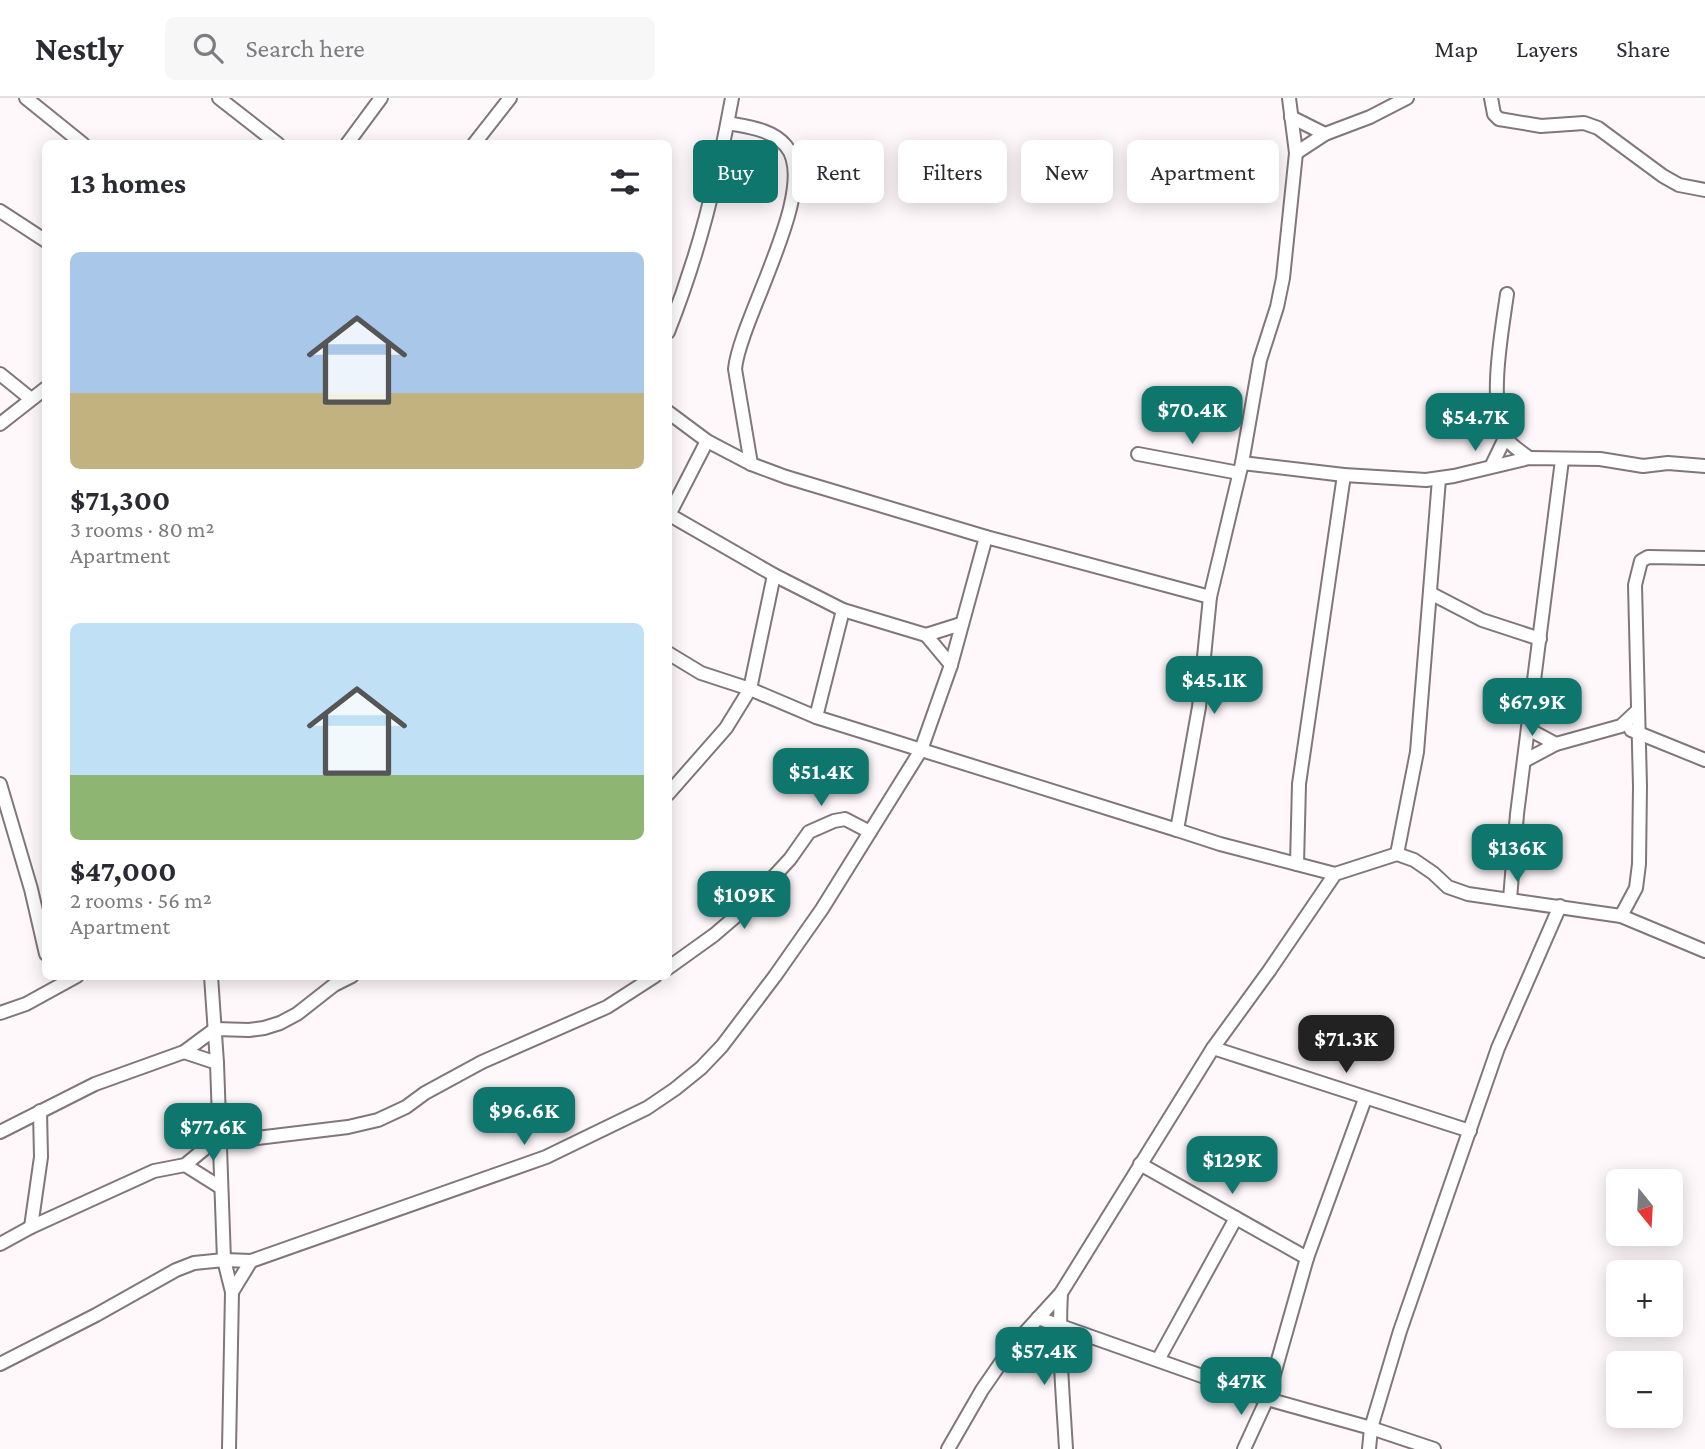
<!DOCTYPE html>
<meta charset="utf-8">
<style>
:root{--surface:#fff;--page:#f7f7f7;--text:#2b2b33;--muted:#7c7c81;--line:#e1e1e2;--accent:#0f766e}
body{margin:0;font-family:"Crimson Pro",serif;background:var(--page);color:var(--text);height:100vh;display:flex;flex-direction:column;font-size:26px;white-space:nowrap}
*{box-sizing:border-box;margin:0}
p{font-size:23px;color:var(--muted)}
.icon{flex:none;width:38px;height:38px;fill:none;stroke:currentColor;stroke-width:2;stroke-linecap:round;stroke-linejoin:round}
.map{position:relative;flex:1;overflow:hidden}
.side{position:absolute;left:42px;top:42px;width:630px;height:840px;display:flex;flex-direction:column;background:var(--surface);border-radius:10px;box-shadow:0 4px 18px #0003}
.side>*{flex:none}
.guide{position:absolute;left:693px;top:42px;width:665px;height:63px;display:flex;gap:14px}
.needle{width:46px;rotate:162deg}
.fabs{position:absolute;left:1606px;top:1071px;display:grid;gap:14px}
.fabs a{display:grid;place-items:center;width:77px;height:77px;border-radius:10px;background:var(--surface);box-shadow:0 4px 18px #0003;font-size:35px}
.price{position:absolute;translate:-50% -60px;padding:0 16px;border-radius:14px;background:var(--accent);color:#fff;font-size:23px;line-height:46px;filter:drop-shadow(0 2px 4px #0008)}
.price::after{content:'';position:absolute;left:50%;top:42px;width:21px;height:16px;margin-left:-10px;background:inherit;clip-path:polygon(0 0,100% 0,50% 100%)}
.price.on{background:#222;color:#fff}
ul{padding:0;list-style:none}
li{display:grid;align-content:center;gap:14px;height:371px;padding:0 28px}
li span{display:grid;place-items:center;height:217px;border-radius:10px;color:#555}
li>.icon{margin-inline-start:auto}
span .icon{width:126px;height:126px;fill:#fffc;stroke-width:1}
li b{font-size:30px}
h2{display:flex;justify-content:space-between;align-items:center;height:84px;padding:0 28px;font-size:30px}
.chip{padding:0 24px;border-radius:10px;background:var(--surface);box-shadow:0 4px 18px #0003;font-size:24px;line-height:63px}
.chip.on{background:var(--accent);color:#fff}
header{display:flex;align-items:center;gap:42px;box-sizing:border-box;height:98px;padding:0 35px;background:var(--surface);border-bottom:2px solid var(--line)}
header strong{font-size:33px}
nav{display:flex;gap:38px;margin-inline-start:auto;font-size:24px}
.search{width:490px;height:63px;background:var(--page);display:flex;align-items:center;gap:18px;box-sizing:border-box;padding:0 24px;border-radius:10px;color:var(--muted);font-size:26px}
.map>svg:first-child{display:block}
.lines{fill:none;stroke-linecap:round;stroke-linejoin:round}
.street-casing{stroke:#80767b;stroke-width:16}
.street{stroke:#fff;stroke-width:12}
</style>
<header>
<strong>Nestly</strong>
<div class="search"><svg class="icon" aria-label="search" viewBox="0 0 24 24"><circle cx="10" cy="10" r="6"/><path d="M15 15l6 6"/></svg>Search here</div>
<nav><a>Map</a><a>Layers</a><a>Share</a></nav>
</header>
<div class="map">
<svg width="1705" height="1351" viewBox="0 0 1705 1351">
<rect width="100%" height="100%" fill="#fff8fb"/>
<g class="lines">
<g class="street-casing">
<g id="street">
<polyline points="26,0 83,46"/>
<polyline points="219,0 278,46"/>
<polyline points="1289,0 1296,55 1283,180 1277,209 1260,262 1242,365 1210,499 1199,609 1177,732 1220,746 1335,776"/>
<polyline points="1491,0 1494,16 1499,21 1541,28 1584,25 1598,30 1663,78 1679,87 1705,92"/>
<polyline points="1291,19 1325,36"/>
<path d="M728,25c20,4 44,6 58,23 35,41 -46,172 -51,223l16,95"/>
<polyline points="347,46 381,0"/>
<polyline points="474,46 510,0"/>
<polyline points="1296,55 1325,36 1370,19 1407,0"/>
<polyline points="0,113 46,143"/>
<path d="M1507,196c-5,36 -19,110 -2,142 4,9 17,16 24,22"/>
<path d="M668,234c31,-78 49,-152 64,-234"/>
<polyline points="0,276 31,301"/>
<polyline points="668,314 707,343 751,366 786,379 986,439 1210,499"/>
<polyline points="0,326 46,290"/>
<polyline points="1138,356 1239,375"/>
<polyline points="1242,365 1344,377 1426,382 1454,378 1529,360 1600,361 1643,368 1668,365 1705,368"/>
<polyline points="1492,367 1505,340"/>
<polyline points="668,416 774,477 843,512 926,537"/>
<polyline points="669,417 707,343"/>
<polyline points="1430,495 1482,522 1540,541"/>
<polyline points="668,555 701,575 750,591 816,619 1177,732"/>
<polyline points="951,567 926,537 961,526"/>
<polyline points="816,619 843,512"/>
<polyline points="1528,631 1556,646"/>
<polyline points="1631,632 1705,662"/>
<polyline points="1524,663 1556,646 1621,628 1637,613"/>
<polyline points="0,686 31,791 46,856"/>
<polyline points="668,696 726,630 750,591 774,477"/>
<polyline points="1397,756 1417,654 1439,381"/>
<polyline points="1297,766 1299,686 1344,377"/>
<polyline points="1510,801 1517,716 1562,362"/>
<polyline points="1621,818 1636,790 1639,766 1640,688 1635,487 1641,463 1648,459 1705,460"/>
<polyline points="668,870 714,837 742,813 790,761 809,734 834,723 845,721 870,734"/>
<polyline points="211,878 217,965 224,1162 232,1194 229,1351"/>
<polyline points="0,915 26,906 77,878"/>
<polyline points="1213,950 1470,1033"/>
<polyline points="184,954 217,965"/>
<polyline points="0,1034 95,986 184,954 215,931 249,932 264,930 280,925 297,916 334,887 352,878"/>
<polyline points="1140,1066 1307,1160"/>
<polyline points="185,1067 220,1089"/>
<polyline points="31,1129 41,1059 40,1013"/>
<polyline points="0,1146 31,1129 154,1073 185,1067 220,1038 249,1041 348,1029 378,1022 406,1009 425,995 482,964 607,909 655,878"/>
<polyline points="232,1194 251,1163"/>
<path d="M1061,1195c-3,52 2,103 5,156"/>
<polyline points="1038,1220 1267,1301 1371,1330 1434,1351"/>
<polyline points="1158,1262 1236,1120"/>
<polyline points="0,1266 96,1217 176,1172 194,1165 224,1162 251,1163 546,1059 647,1010 675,991 701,970 722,948 775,878 822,811 921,652 951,567 986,439"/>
<polyline points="948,1351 982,1292 1011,1250 1061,1195 1213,950 1269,873 1335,776 1397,756 1414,762 1433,775 1448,789 1468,796 1621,818 1705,853"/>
<polyline points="1244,1351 1267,1301 1307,1160 1365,1001"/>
<polyline points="1369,1351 1371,1330 1400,1233 1498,950 1560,808"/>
</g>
</g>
<use href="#street" class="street"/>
</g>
</svg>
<div class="fabs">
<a><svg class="needle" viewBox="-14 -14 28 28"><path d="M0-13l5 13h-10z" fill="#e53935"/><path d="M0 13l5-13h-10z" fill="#7c7c81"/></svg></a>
<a>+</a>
<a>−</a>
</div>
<b class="price" style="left:1192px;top:348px">$70.4K</b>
<b class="price" style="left:1475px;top:355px">$54.7K</b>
<b class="price" style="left:1214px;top:618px">$45.1K</b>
<b class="price" style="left:1532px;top:640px">$67.9K</b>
<b class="price" style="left:821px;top:710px">$51.4K</b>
<b class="price" style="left:1517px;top:786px">$136K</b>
<b class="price" style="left:744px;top:833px">$109K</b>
<b class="price on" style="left:1346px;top:977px">$71.3K</b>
<b class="price" style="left:524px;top:1049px">$96.6K</b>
<b class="price" style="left:213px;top:1065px">$77.6K</b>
<b class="price" style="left:1232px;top:1098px">$129K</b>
<b class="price" style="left:1044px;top:1289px">$57.4K</b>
<b class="price" style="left:1241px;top:1319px">$47K</b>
<div class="guide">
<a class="chip on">Buy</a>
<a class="chip">Rent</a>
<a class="chip">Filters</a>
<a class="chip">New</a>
<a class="chip">Apartment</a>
</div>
<section class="side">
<h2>13 homes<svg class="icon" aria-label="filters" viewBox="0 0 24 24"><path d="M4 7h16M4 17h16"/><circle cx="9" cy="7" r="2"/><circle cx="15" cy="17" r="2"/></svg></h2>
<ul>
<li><span style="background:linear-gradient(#a9c7e8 65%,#c2b280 0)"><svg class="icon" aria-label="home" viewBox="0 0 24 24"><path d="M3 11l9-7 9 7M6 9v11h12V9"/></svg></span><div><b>$71,300</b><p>3 rooms · 80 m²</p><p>Apartment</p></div></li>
<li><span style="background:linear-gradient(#bfe0f5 70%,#8fb573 0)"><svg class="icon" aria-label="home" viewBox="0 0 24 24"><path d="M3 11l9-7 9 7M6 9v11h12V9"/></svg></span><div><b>$47,000</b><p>2 rooms · 56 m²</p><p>Apartment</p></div></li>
</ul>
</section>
</div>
